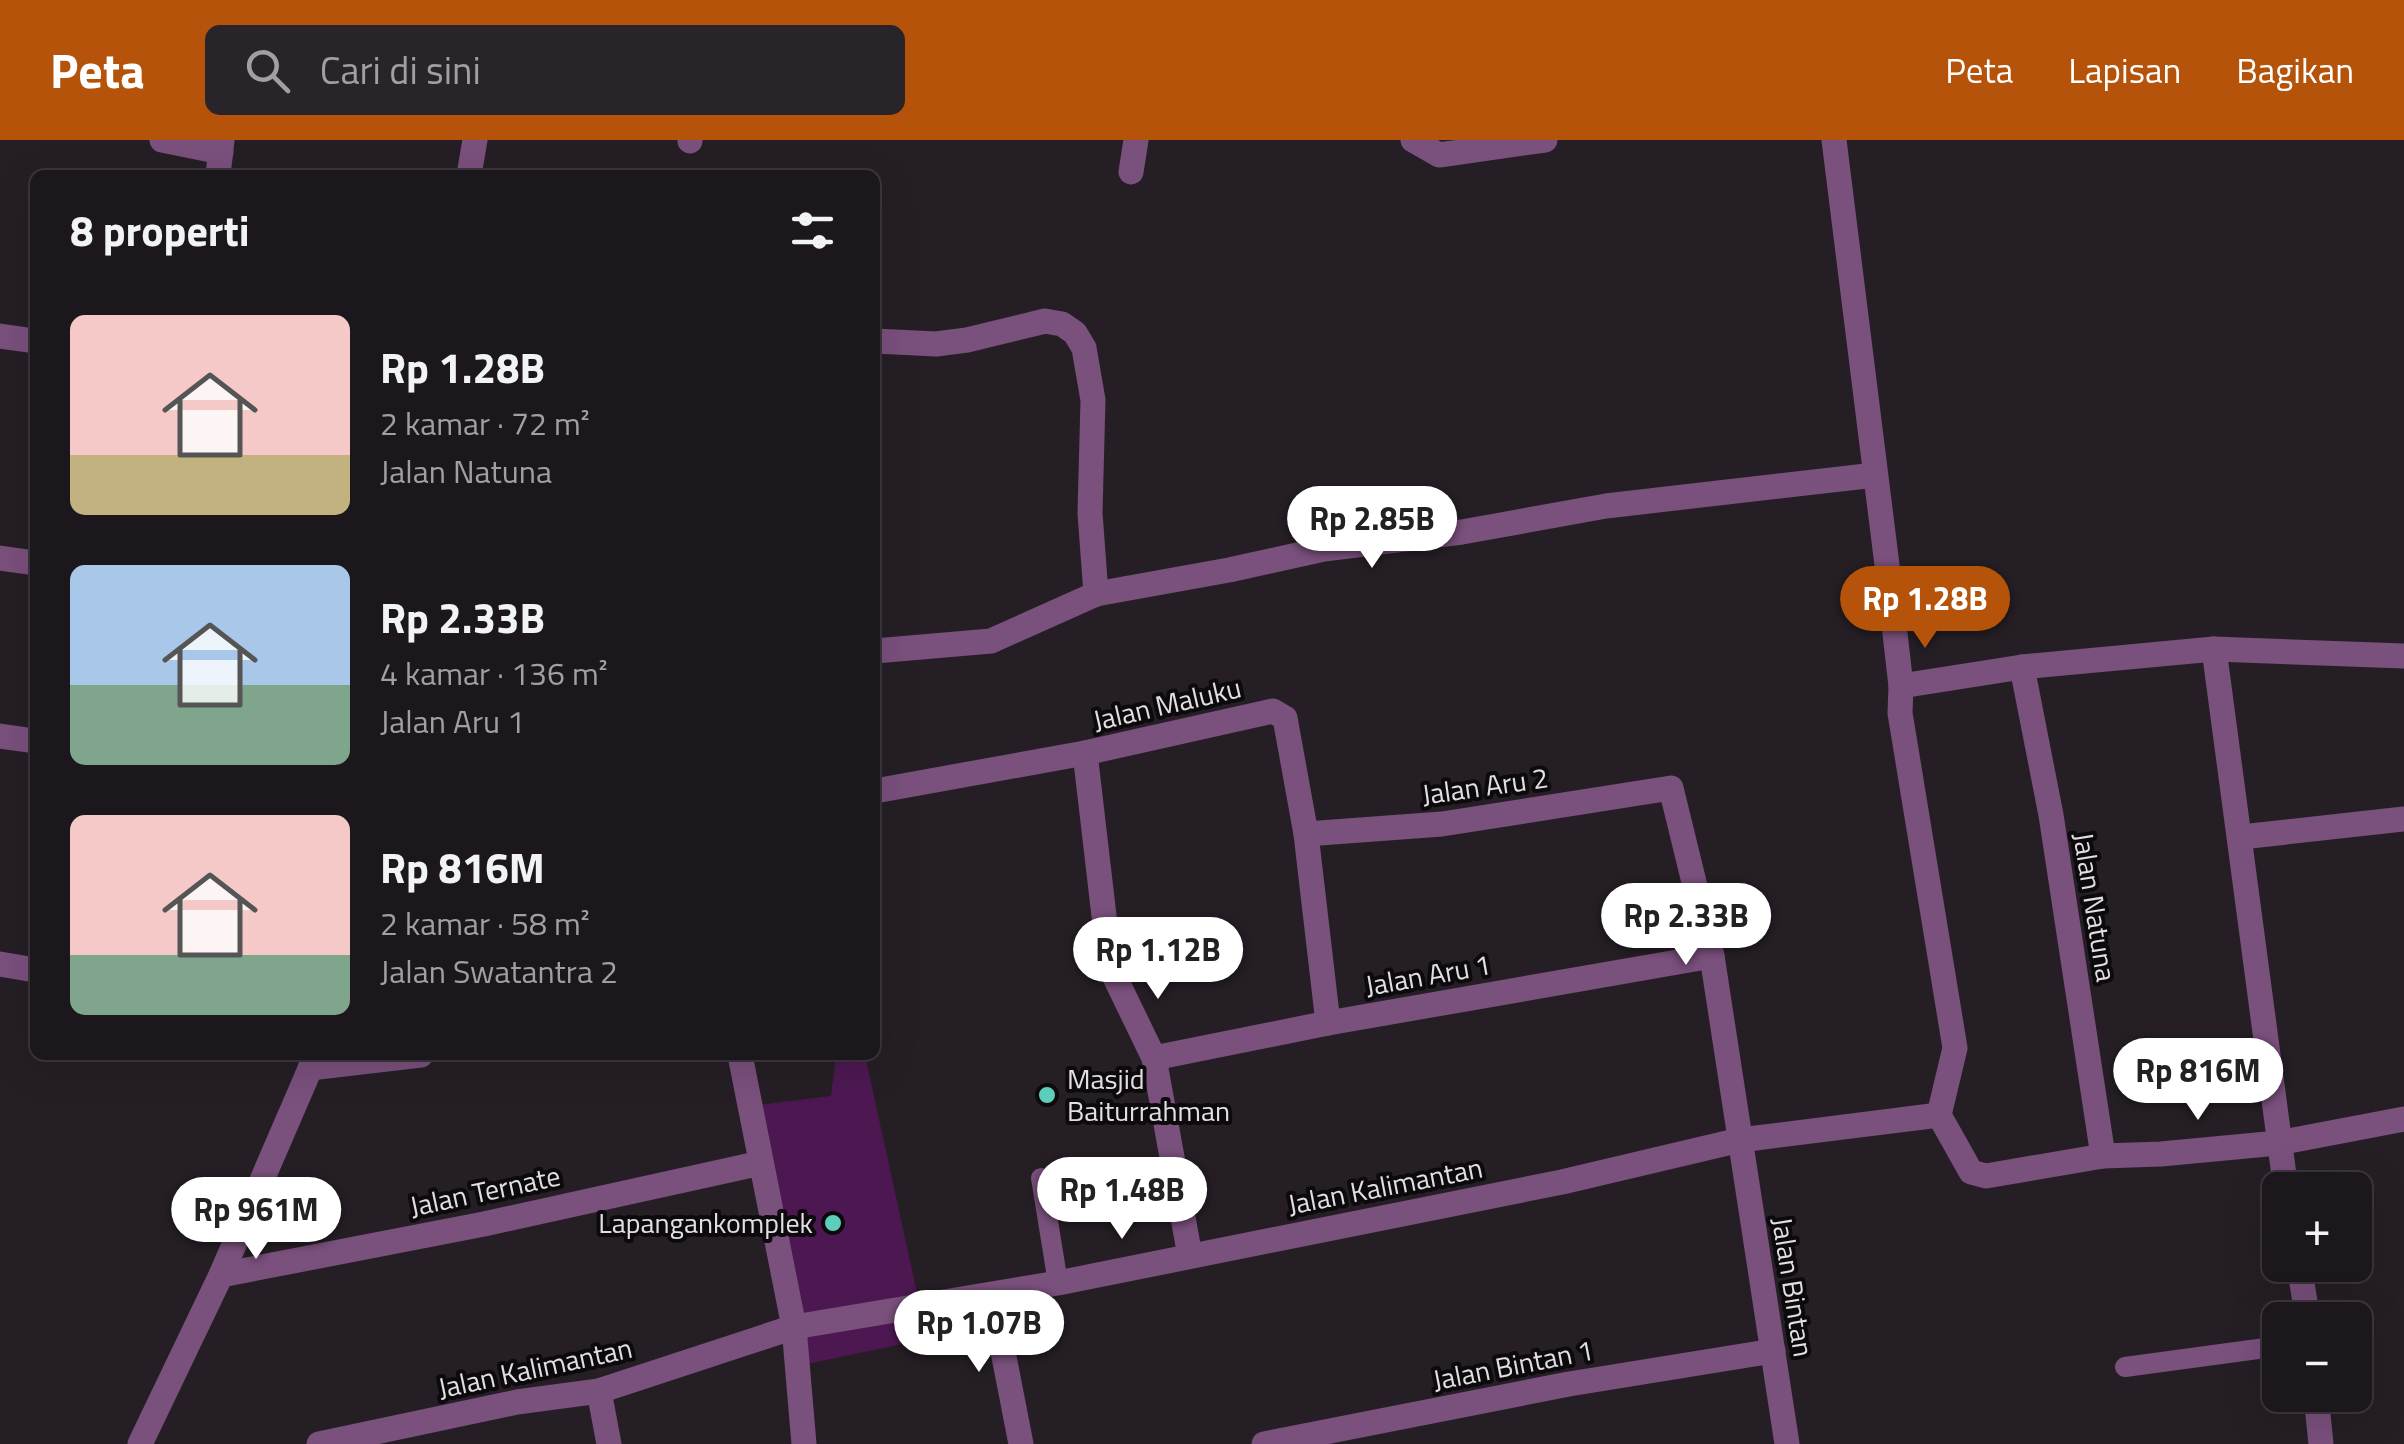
<!DOCTYPE html>
<html lang="id">
<meta charset="utf-8">
<style>
:root{--surface:#1c171c;--page:#292429;--text:#f1f3f6;--muted:#a09fa3;--line:#3a363b;--accent:#b45309}
body{margin:0;font-family:"Titillium Web",sans-serif;background:var(--page);color:var(--text);height:100vh;display:flex;flex-direction:column;font-size:38px;white-space:nowrap}
*{box-sizing:border-box;margin:0}
p{font-size:32px;color:var(--muted)}
.icon{flex:none;width:55px;height:55px;fill:none;stroke:currentColor;stroke-width:2;stroke-linecap:round;stroke-linejoin:round}
.map{position:relative;flex:1;overflow:hidden}
.side{position:absolute;left:30px;top:30px;width:850px;height:890px;display:flex;flex-direction:column;background:var(--surface);border-radius:15px;box-shadow:0 10px 40px #0002,0 0 0 2px var(--line)}
.side>*{flex:none}
.controls{position:absolute;left:2262px;top:1032px;display:grid;gap:20px}
.controls a{display:grid;place-items:center;width:110px;height:110px;border-radius:15px;background:var(--surface);box-shadow:0 10px 40px #0002,0 0 0 2px var(--line);font-size:50px}
.price{position:absolute;translate:-50% -85px;padding:0 22px;border-radius:35px;background:#fff;color:#222;font-size:32px;line-height:65px;filter:drop-shadow(0 2px 5px #0008)}
.price::after{content:'';position:absolute;left:50%;top:60px;width:30px;height:22px;margin-left:-15px;background:inherit;clip-path:polygon(0 0,100% 0,50% 100%)}
.price.on{background:var(--accent);color:#fff}
ul{padding:0;list-style:none}
li{display:flex;align-items:center;gap:30px;height:250px;padding:0 40px}
li span{display:grid;place-items:center;flex:none;width:280px;height:200px;border-radius:15px;color:#555}
li>.icon{margin-inline-start:auto}
span .icon{width:120px;height:120px;fill:#fffc;stroke-width:1}
li b{font-size:42px}
h2{display:flex;justify-content:space-between;align-items:center;height:120px;padding:0 40px;font-size:42px}
header{display:flex;align-items:center;gap:60px;box-sizing:border-box;height:140px;padding:0 50px;background:var(--accent);color:#fff}
header strong{font-size:48px}
nav{display:flex;gap:55px;margin-inline-start:auto;font-size:35px}
.search{width:700px;height:90px;background:var(--page);display:flex;align-items:center;gap:25px;box-sizing:border-box;padding:0 35px;border-radius:15px;color:var(--muted);font-size:38px}
.map>svg:first-child{display:block}
.green{fill:#4d1852}
.lines{fill:none;stroke-linecap:round;stroke-linejoin:round}
.service{stroke:#7a507d;stroke-width:20}
.minor{stroke:#7a507d;stroke-width:25}
.poi-dot{fill:#5dceb9;stroke:#0c0a0c;stroke-width:4}
.labels{text-anchor:middle;stroke-width:8;stroke-linejoin:round;paint-order:stroke}
.street-label{font-size:28px;fill:#e2dee2;stroke:#0c0a0c}
.poi-label{font-size:28px;fill:#e2dee2;stroke:#0c0a0c;text-anchor:start}
</style>
<header>
<strong>Peta</strong>
<div class="search"><svg class="icon" aria-label="search" viewBox="0 0 24 24"><circle cx="10" cy="10" r="6"/><path d="M15 15l6 6"/></svg>Cari di sini</div>
<nav><a>Peta</a><a>Lapisan</a><a>Bagikan</a></nav>
</header>
<div class="map">
<svg width="2404" height="1304" viewBox="0 0 2404 1304">
<rect width="100%" height="100%" fill="#251f25"/>
<polygon class="green" points="836,915 865,915 927,1199 792,1227 742,967 831,956"/>
<g class="lines">
<g class="service">
<polyline points="1041,1038 1058,1143"/>
<polyline points="2125,1227 2280,1206"/>
</g>
<g class="minor">
<polyline points="162,0 221,12"/>
<polyline points="1413,0 1439,15 1545,0"/>
<polyline points="1834,0 1889,441 1901,546 1900,573 1955,908 1939,975 1971,1032 1986,1036 2103,1016 2161,1014 2278,1003 2404,979"/>
<polyline points="690,1 690,0"/>
<polyline points="1131,32 1136,0"/>
<polyline points="218,35 222,0"/>
<polyline points="469,35 475,0"/>
<polyline points="0,196 35,201"/>
<polyline points="875,201 936,204 967,200 1045,181 1062,184 1075,193 1084,208 1093,260 1090,373 1096,454"/>
<polyline points="0,418 35,423"/>
<polyline points="2214,509 2286,1050"/>
<polyline points="875,511 991,501 1096,454 1229,430 1324,409 1462,392 1606,366 1875,335"/>
<polyline points="2022,527 2051,675 2103,1016"/>
<polyline points="1901,546 2022,527 2214,509 2404,516"/>
<polyline points="0,596 35,601"/>
<polyline points="1085,613 1110,827 1154,918 1190,1116"/>
<polyline points="875,651 1085,613 1273,571 1285,578 1306,694 1328,883"/>
<polyline points="1306,694 1442,684 1671,648 1712,816 1787,1304"/>
<polyline points="2241,697 2404,679"/>
<polyline points="0,824 35,830"/>
<polyline points="740,915 794,1187 804,1304"/>
<polyline points="1154,918 1328,883 1712,816"/>
<polyline points="310,928 421,915"/>
<polyline points="2299,1125 2308,1180"/>
<polyline points="221,1135 484,1084 761,1023"/>
<polyline points="992,1155 1021,1304"/>
<polyline points="599,1251 609,1304"/>
<polyline points="2316,1255 2321,1304"/>
<polyline points="140,1304 221,1135 316,915"/>
<polyline points="319,1304 517,1262 599,1251 794,1187 1058,1143 1562,1042 1740,1000 1939,975"/>
<polyline points="1264,1304 1569,1244 1773,1211"/>
</g>
</g>
<g class="poi-dot">
<circle cx="1047" cy="955" r="10"/>
<circle cx="833" cy="1083" r="10"/>
</g>
<g class="labels">
<g class="street-label">
<text transform="translate(1167 564) rotate(-13)" y="10">Jalan Maluku</text>
<text transform="translate(1485 646) rotate(-8)" y="10">Jalan Aru 2</text>
<text transform="translate(2095 767) rotate(81)" y="10">Jalan Natuna</text>
<text transform="translate(1428 835) rotate(-10)" y="10">Jalan Aru 1</text>
<text transform="translate(1385 1046) rotate(-11)" y="10">Jalan Kalimantan</text>
<text transform="translate(485 1051) rotate(-12)" y="10">Jalan Ternate</text>
<text transform="translate(1793 1147) rotate(81)" y="10">Jalan Bintan</text>
<text transform="translate(1513 1225) rotate(-11)" y="10">Jalan Bintan 1</text>
<text transform="translate(535 1228) rotate(-12)" y="10">Jalan Kalimantan</text>
</g>
<g class="poi-label">
<text x="1067" y="949">Masjid<tspan x="1067" dy="32">Baiturrahman</tspan></text>
<text x="813" y="1093" text-anchor="end">Lapangankomplek</text>
</g>
</g>
</svg>
<div class="controls">
<a>+</a>
<a>−</a>
</div>
<b class="price" style="left:1372px;top:431px">Rp 2.85B</b>
<b class="price on" style="left:1925px;top:511px">Rp 1.28B</b>
<b class="price" style="left:1686px;top:828px">Rp 2.33B</b>
<b class="price" style="left:1158px;top:862px">Rp 1.12B</b>
<b class="price" style="left:2198px;top:983px">Rp 816M</b>
<b class="price" style="left:1122px;top:1102px">Rp 1.48B</b>
<b class="price" style="left:256px;top:1122px">Rp 961M</b>
<b class="price" style="left:979px;top:1235px">Rp 1.07B</b>
<section class="side">
<h2>8 properti<svg class="icon" aria-label="filters" viewBox="0 0 24 24"><path d="M4 7h16M4 17h16"/><circle cx="9" cy="7" r="2"/><circle cx="15" cy="17" r="2"/></svg></h2>
<ul>
<li><span style="background:linear-gradient(#f6c9c9 70%,#c2b280 0)"><svg class="icon" aria-label="home" viewBox="0 0 24 24"><path d="M3 11l9-7 9 7M6 9v11h12V9"/></svg></span><div><b>Rp 1.28B</b><p>2 kamar · 72 m²</p><p>Jalan Natuna</p></div></li>
<li><span style="background:linear-gradient(#a9c7e8 60%,#7fa58c 0)"><svg class="icon" aria-label="home" viewBox="0 0 24 24"><path d="M3 11l9-7 9 7M6 9v11h12V9"/></svg></span><div><b>Rp 2.33B</b><p>4 kamar · 136 m²</p><p>Jalan Aru 1</p></div></li>
<li><span style="background:linear-gradient(#f6c9c9 70%,#7fa58c 0)"><svg class="icon" aria-label="home" viewBox="0 0 24 24"><path d="M3 11l9-7 9 7M6 9v11h12V9"/></svg></span><div><b>Rp 816M</b><p>2 kamar · 58 m²</p><p>Jalan Swatantra 2</p></div></li>
</ul>
</section>
</div>
